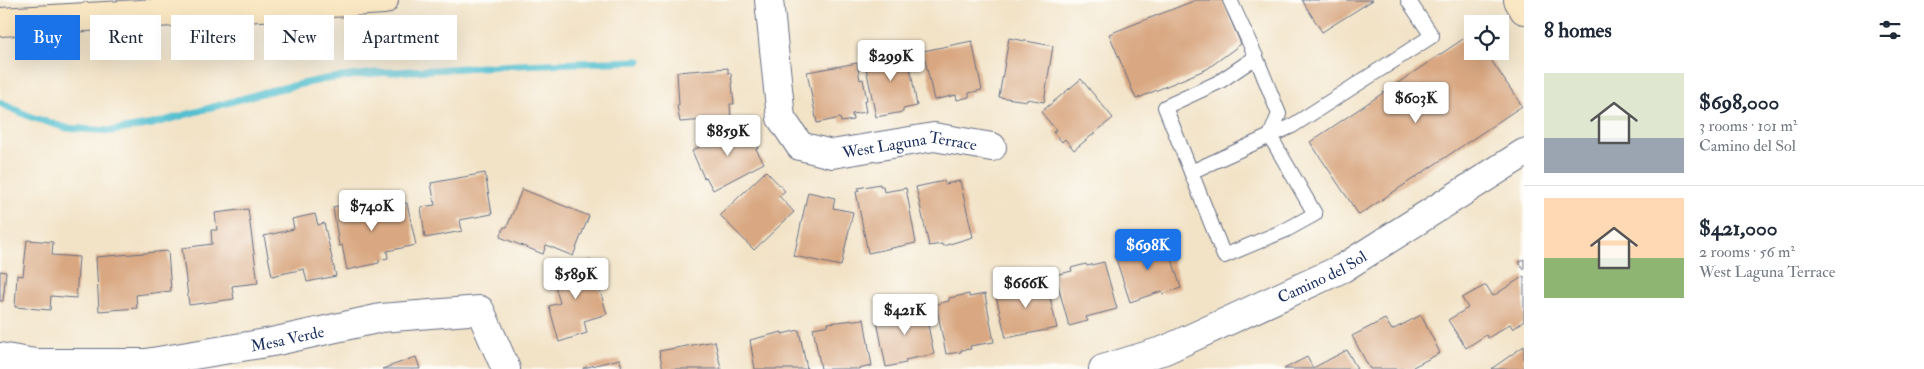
<!DOCTYPE html>
<meta charset="utf-8">
<style>
:root{--surface:#fff;--page:#f2f2f3;--text:#1f2937;--muted:#747a83;--line:#e0e1e3;--accent:#1a73e8}
body{margin:0;font-family:"IM FELL Double Pica",serif;background:var(--page);color:var(--text);height:100vh;display:flex;flex-direction:column;font-size:19px;white-space:nowrap}
*{box-sizing:border-box;margin:0}
p{font-size:16px;color:var(--muted)}
.icon{flex:none;width:28px;height:28px;fill:none;stroke:currentColor;stroke-width:2;stroke-linecap:round;stroke-linejoin:round}
.map{position:relative;flex:1;overflow:hidden}
.side{display:flex;flex-direction:column;background:var(--surface);width:400px}
.side>*{flex:none}
.hud{position:absolute;left:15px;top:15px;width:475px;height:45px;display:flex;gap:10px}
.controls{position:absolute;left:1464px;top:15px;display:grid;gap:10px}
.controls a{display:grid;place-items:center;width:45px;height:45px;border-radius:0px;background:var(--surface);box-shadow:0 5px 20px #0002;font-size:25px}
.price{position:absolute;translate:-50% -42px;padding:0 11px;border-radius:5px;background:#fff;color:#222;font-size:16px;line-height:32px;filter:drop-shadow(0 1px 2px #0008)}
.price::after{content:'';position:absolute;left:50%;top:30px;width:15px;height:11px;margin-left:-8px;background:inherit;clip-path:polygon(0 0,100% 0,50% 100%)}
.price.active{background:var(--accent);color:#fff}
ul{padding:0;list-style:none}
li{display:flex;align-items:center;gap:15px;height:125px;padding:0 20px}
li+li{border-top:1px solid var(--line)}
li span{display:grid;place-items:center;flex:none;width:140px;height:100px;border-radius:0px;color:#555}
li>.icon{margin-inline-start:auto}
span .icon{width:60px;height:60px;fill:#fffc;stroke-width:1}
li b{font-size:21px}
h2{display:flex;justify-content:space-between;align-items:center;height:60px;padding:0 20px;font-size:21px}
.tag{padding:0 18px;border-radius:0px;background:var(--surface);box-shadow:0 5px 20px #0002;font-size:18px;line-height:45px}
.tag.active{background:var(--accent);color:#fff}
main{display:flex;flex:1;min-height:0}
.map>svg:first-child{display:block}
.lines{fill:none;stroke-linecap:round;stroke-linejoin:round}
.stream{stroke:#55c0d0;stroke-width:7}
.building{fill:#d9a882}
.lane-casing{stroke:#666e83;stroke-width:16}
.street-casing{stroke:#666e83;stroke-width:30}
.secondary-casing{stroke:#666e83;stroke-width:30}
.lane{stroke:#fff;stroke-width:14}
.street{stroke:#fff;stroke-width:28}
.secondary{stroke:#fae7c3;stroke-width:28}
.labels{text-anchor:middle;stroke-width:4.5;stroke-linejoin:round;paint-order:stroke}
.street-label{font-size:16px;fill:#1b2f5e;stroke:#fdfcf7}
</style>
<main>
<div class="map">
<svg width="1524" height="369" viewBox="0 0 1524 369">
<rect width="100%" height="100%" fill="#fdfcf7"/>
<filter id="ink" filterUnits="userSpaceOnUse"><feTurbulence type="fractalNoise" baseFrequency=".02" numOctaves="2"/><feDisplacementMap in="SourceGraphic" scale="10" xChannelSelector="R" yChannelSelector="G"/><feConvolveMatrix kernelMatrix="1 2 1 2 8 2 1 2 1" color-interpolation-filters="sRGB"/></filter>
<filter id="wash" filterUnits="userSpaceOnUse"><feTurbulence type="fractalNoise" baseFrequency=".0096" numOctaves="4" result="noise"/><feDisplacementMap in="SourceGraphic" scale="20" xChannelSelector="R" yChannelSelector="G"/><feGaussianBlur stdDeviation="1.12" result="paint"/><feColorMatrix in="noise" values="0 0 0 0 0 0 0 0 0 0 0 0 0 0 0 0 0 1.4 0 .05"/><feComposite in="paint" operator="in"/></filter>
<g filter="url(#wash)">
<rect width="100%" height="100%" fill="#f2e3c7"/>
<g class="lines">
<polyline class="stream" points="0,103 31,117 66,128 111,131 153,124 269,91 325,79 375,73 518,65 639,61"/>
</g>
<g id="blocks">
<g class="building">
<polygon points="1196,0 1222,0 1241,44 1207,69 1136,99 1109,34"/>
<polygon points="1302,0 1373,0 1322,32"/>
<polygon points="1472,33 1472,51 1485,51 1522,106 1359,215 1310,142"/>
<polygon points="1009,38 1053,46 1044,102 1028,99 1027,101 999,97"/>
<polygon points="972,41 982,90 969,93 969,97 957,100 956,95 934,100 923,51"/>
<polygon points="893,49 893,52 907,49 917,106 903,109 903,112 876,117 864,58 878,55 877,52"/>
<polygon points="857,63 860,80 863,79 867,100 864,101 866,112 852,114 853,120 841,122 840,118 817,123 807,72"/>
<polygon points="728,68 728,73 731,73 734,104 730,104 731,118 680,122 677,105 679,105 677,72"/>
<polygon points="1081,79 1113,118 1074,150 1065,139 1062,142 1053,132 1056,130 1041,112"/>
<polygon points="745,123 759,148 756,149 764,163 713,190 706,177 704,178 692,151"/>
<polygon points="766,171 785,191 779,196 794,212 754,250 720,215"/>
<polygon points="485,173 492,214 460,220 462,231 425,238 421,207 435,205 431,183"/>
<polygon points="944,181 945,184 960,181 973,237 943,246 942,244 929,246 916,187"/>
<polygon points="880,184 880,186 883,186 884,192 906,188 916,243 868,253 856,192 859,191 858,188"/>
<polygon points="522,189 589,216 573,256 546,245 543,254 500,237 504,227 507,227"/>
<polygon points="808,192 835,198 833,208 853,212 841,266 794,256"/>
<polygon points="357,202 359,209 377,205 377,207 407,203 416,245 387,251 388,258 379,260 379,263 347,270 342,245 339,246 333,207"/>
<polygon points="248,209 258,283 232,286 234,299 189,305 182,248 212,244 211,230 217,230 215,213"/>
<polygon points="315,214 318,225 324,223 336,276 307,282 304,269 272,276 264,236 294,229 292,219"/>
<polygon points="27,240 53,242 52,255 79,257 76,298 51,296 50,310 15,307 17,275 23,276"/>
<polygon points="1166,240 1181,288 1163,294 1162,291 1130,302 1115,256 1133,250 1133,249"/>
<polygon points="168,251 171,291 136,295 137,308 99,311 96,257"/>
<polygon points="1524,259 1524,270 1519,262"/>
<polygon points="591,260 607,314 584,321 587,333 559,342 549,306 560,303 551,272"/>
<polygon points="1104,262 1117,309 1086,317 1088,321 1069,326 1055,275 1072,271 1071,268 1086,264 1087,266"/>
<polygon points="0,271 6,272 3,301 0,301"/>
<polygon points="1524,276 1524,321 1513,329 1510,324 1488,338 1486,335 1466,348 1448,320 1468,308 1462,298 1486,285 1493,296"/>
<polygon points="1046,280 1057,328 1006,338 995,292 1012,288 1012,286"/>
<polygon points="969,294 969,297 985,294 994,342 970,346 971,349 961,350 961,352 946,354 936,304 949,301 949,298"/>
<polygon points="924,306 934,354 905,360 906,363 886,367 876,316 907,308 908,310"/>
<polygon points="1421,315 1440,353 1413,367 1414,369 1370,369 1352,336 1385,319 1392,330"/>
<polygon points="864,319 872,366 858,369 821,369 813,328 829,325 828,323"/>
<polygon points="799,330 807,369 755,369 750,340 782,332 782,334"/>
<polygon points="715,341 721,369 663,369 659,351"/>
<polygon points="1524,346 1524,369 1491,369"/>
<polygon points="1347,350 1357,369 1284,369 1307,357 1313,368"/>
<polygon points="416,357 420,369 382,369"/>
<polygon points="620,359 622,369 583,369 583,368"/>
</g>
</g>
</g>
<g filter="url(#ink)">
<use href="#blocks" fill-opacity="0" stroke="#666e83" stroke-width="1"/>
<g class="lines">
<g class="lane-casing">
<g id="lane">
<polyline points="1230,0 1256,57 1219,82 1165,107 1191,172 1292,126 1432,36 1408,0"/>
<polyline points="1191,172 1224,256 1286,230 1315,214 1270,136 1279,114 1256,57"/>
</g>
</g>
<g class="street-casing">
<g id="street">
<path id="s1" d="M769,0l12,118 19,28 32,8 102,-17 58,10"/>
<path id="s2" d="M0,357l35,6h111l126,-21 109,-24 99,-8 26,59"/>
<path id="s3" d="M1103,369l62,-19 178,-82 181,-115"/>
</g>
</g>
<g class="secondary-casing">
<g id="secondary">
<polyline points="1518,0 1524,10"/>
<polyline points="0,22 384,0"/>
</g>
</g>
<use href="#lane" class="lane"/>
<use href="#street" class="street"/>
<use href="#secondary" class="secondary"/>
</g>
</g>
<g class="labels">
<g class="street-label">
<text dy="6" stroke="none"><textPath href="#s1" startOffset="264">West Laguna Terrace</textPath></text>
<text dy="6" stroke="none"><textPath href="#s3" startOffset="238">Camino del Sol</textPath></text>
<text dy="6" stroke="none"><textPath href="#s2" startOffset="290">Mesa Verde</textPath></text>
</g>
</g>
</svg>
<div class="controls">
<a><svg class="icon" aria-label="locate" viewBox="0 0 24 24"><circle cx="12" cy="12" r="6"/><path d="M12 2v4M12 18v4M2 12h4M18 12h4"/></svg></a>
</div>
<b class="price" style="left:891px;top:82px">$299K</b>
<b class="price" style="left:1416px;top:124px">$603K</b>
<b class="price" style="left:728px;top:157px">$859K</b>
<b class="price" style="left:372px;top:232px">$740K</b>
<b class="price active" style="left:1148px;top:271px">$698K</b>
<b class="price" style="left:576px;top:300px">$589K</b>
<b class="price" style="left:1026px;top:309px">$666K</b>
<b class="price" style="left:905px;top:336px">$421K</b>
<div class="hud">
<a class="tag active">Buy</a>
<a class="tag">Rent</a>
<a class="tag">Filters</a>
<a class="tag">New</a>
<a class="tag">Apartment</a>
</div>
</div>
<section class="side">
<h2>8 homes<svg class="icon" aria-label="filters" viewBox="0 0 24 24"><path d="M4 7h16M4 17h16"/><circle cx="9" cy="7" r="2"/><circle cx="15" cy="17" r="2"/></svg></h2>
<ul>
<li><span style="background:linear-gradient(#dfe7d0 65%,#9aa5b1 0)"><svg class="icon" aria-label="home" viewBox="0 0 24 24"><path d="M3 11l9-7 9 7M6 9v11h12V9"/></svg></span><div><b>$698,000</b><p>3 rooms · 101 m²</p><p>Camino del Sol</p></div></li>
<li><span style="background:linear-gradient(#ffd9b3 60%,#8fb573 0)"><svg class="icon" aria-label="home" viewBox="0 0 24 24"><path d="M3 11l9-7 9 7M6 9v11h12V9"/></svg></span><div><b>$421,000</b><p>2 rooms · 56 m²</p><p>West Laguna Terrace</p></div></li>
</ul>
</section>
</main>
